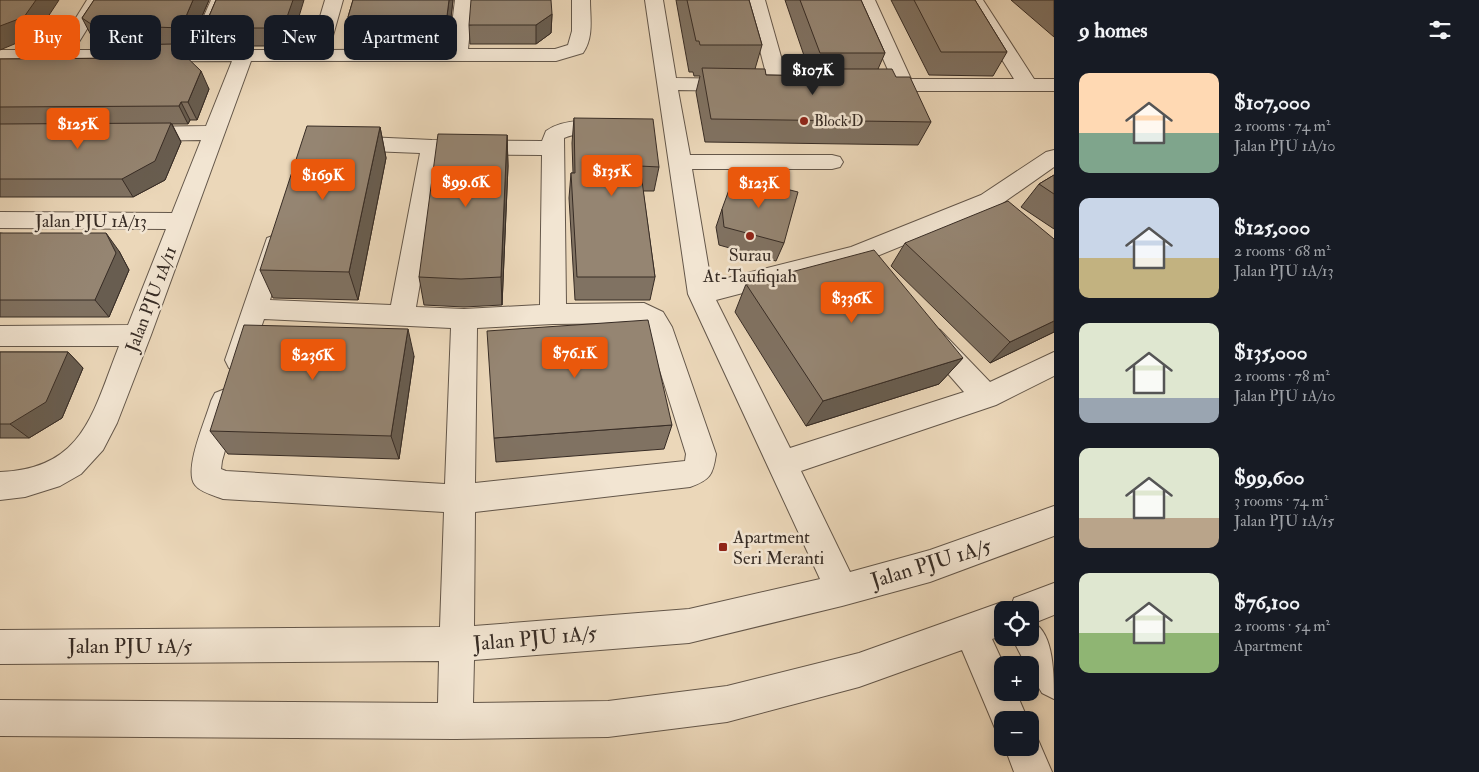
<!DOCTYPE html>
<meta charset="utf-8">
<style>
:root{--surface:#171b24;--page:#242831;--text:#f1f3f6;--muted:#9ea1a6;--accent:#ea580c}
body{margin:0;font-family:"IM FELL Double Pica",serif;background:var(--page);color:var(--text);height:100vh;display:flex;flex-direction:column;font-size:19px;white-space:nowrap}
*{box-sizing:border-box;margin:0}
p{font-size:16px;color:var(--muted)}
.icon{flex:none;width:28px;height:28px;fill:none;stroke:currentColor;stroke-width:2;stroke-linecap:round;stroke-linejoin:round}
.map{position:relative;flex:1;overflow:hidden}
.details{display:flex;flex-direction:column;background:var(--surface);width:425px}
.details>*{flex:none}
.banner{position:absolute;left:15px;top:15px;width:475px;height:45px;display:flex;gap:10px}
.fabs{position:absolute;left:994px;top:601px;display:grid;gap:10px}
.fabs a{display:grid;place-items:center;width:45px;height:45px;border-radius:10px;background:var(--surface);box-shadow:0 2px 12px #0003;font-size:25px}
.price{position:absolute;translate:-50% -42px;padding:0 11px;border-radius:5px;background:var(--accent);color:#fff;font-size:16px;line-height:32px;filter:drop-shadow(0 1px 2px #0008)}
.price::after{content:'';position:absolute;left:50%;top:30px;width:15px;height:11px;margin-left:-8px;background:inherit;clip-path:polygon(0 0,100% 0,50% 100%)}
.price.current{background:#222;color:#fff}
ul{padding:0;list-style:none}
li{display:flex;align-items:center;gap:15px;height:125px;padding:0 25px}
li span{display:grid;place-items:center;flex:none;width:140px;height:100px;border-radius:10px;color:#555}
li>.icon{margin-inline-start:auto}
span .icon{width:60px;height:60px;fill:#fffc;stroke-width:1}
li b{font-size:21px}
h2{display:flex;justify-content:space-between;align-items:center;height:60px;padding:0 25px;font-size:21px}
.pill{padding:0 18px;border-radius:10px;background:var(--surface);box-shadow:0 2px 12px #0003;font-size:18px;line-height:45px}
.pill.current{background:var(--accent);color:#fff}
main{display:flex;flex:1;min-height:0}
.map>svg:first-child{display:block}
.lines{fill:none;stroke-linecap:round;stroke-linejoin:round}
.minor-casing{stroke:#64574a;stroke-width:2}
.minor{fill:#f2e5d2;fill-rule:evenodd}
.wall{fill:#807262;stroke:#372c25}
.shaded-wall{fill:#685d50;stroke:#372c25}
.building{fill:#958572;stroke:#372c25}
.poi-dot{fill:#8f2418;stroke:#f2e5d2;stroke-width:2}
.labels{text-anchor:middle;stroke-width:5;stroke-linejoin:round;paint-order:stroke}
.far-poi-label{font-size:15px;fill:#372c25;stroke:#f2e5d2;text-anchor:start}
.street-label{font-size:18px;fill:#372c25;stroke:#f2e5d2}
.poi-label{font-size:18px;fill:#372c25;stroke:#f2e5d2}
.near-street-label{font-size:21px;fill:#372c25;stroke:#f2e5d2}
</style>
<main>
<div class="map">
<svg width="1054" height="772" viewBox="0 0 1054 772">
<rect width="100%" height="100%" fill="#ebd7b9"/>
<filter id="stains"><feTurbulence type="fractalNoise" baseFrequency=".004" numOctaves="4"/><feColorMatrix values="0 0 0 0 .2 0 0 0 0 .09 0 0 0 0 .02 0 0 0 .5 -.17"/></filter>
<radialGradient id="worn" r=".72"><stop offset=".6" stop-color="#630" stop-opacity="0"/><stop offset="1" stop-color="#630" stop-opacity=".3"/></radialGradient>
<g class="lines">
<g class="minor-casing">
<g id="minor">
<path d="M87,0h18l-31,50h115l22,-50h18l-21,50h102l15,-50h18l-14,50 120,-1 6,-49h18l-5,49h87l13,-4 4,-14v-31h18c0,18 4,37 -7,53l-27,8h-305l-100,274 -34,88 -14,27 -22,24 -21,12 -35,11 -25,3v-28c84,-3 93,-60 119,-126h-119v-20l128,-1 38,-96 -166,-1v-16l172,1 29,-73 -62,1 -7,-2 -4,-5 4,-5 7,-2 67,-1 26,-65 -232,1v-12h56z"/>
<path d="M645,0h18l13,78 60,1 7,2 3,4 -3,4 -7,2 -58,-1 12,65h142l8,2 3,5 -3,5 -8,2h-140l19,113 140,-35 130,-52 65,-43 8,-2v17l-57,40 -132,54 -149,39 74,148 174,-56 -42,-48 -4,-7 4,-7 9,-4 9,4 50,52 64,-30v24l-58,29 -195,66 49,101 80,-22 124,-44v30l-124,46 -88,24 -153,37 -215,17 -1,43 135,-2 119,-15 132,-33 143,-51 9,4 3,-8 40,-15v32l-20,8c20,11 20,53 20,76l-12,-6 -12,-20v-8h-4l-14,-27h18v-28h-28v26l-10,3 12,26 -2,27h14l12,28h-26v15l-5,-2 -35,-83 -103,37 -132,35 -119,15 -153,2 -455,-3v-36l438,3 1,-42 -439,3v-34l440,-3 4,-115 -221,-13c-8,-3 -23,-7 -28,-14 -12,-15 11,-66 16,-84l4,-8 10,-4 10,4 4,8 -17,60 -1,8 5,2 219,13 6,-156 -187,-9 -17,49 -9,3 -9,-3 -4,-8 42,-122 8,-3 8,3 4,6 -17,56 121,5 29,-152 -75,-3 -8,-2 -3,-5 3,-5 8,-2 87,4 110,1 4,-10c18,-13 51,-12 72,-7l3,5 -3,5c-17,4 -38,-4 -54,4l2,166 78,-1 19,9 9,15 44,127c-3,21 -6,26 -26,33l-215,25 -1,114 215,-17 131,-30 -132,-285zM442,154l100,1 -2,150 -76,4 -48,-2zM640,323l7,6 39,125 -1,7 -210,22 2,-155 76,-4z"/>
<polygon points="747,0 765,0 789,85 786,89 779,91 772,89 769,85"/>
<polygon points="857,0 875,0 911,79 1014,79 965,0 983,0 1034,79 1054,79 1054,91 876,91 869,89 866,85 869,81 892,79"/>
<polygon points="1030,733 1036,735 1052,772 1014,772 1005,748 1030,748"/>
</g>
</g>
<use href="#minor" class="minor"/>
</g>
<g class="wall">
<polygon points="94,0 209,0 189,46 175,46 209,89 197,120 190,120 188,124 172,124 181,142 165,180 133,197 0,197 0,59 131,58 126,48 110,48 92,37 82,18"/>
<polygon points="216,0 293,36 273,46 212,46 204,28"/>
<polygon points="353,0 453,0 448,43 366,43 352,35 348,17"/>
<polygon points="676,0 749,0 762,45 755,69 766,75 811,76 785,0 861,0 885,53 878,69 896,77 931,122 918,145 705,142 696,92 700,76 694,76 693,72 689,72"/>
<polygon points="891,0 975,0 1007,52 993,76 929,75"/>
<polygon points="1011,0 1054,0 1054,37"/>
<polygon points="552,14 551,33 536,44 470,44 469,25"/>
<polygon points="574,118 659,167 654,191 643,191 655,277 650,300 575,300 569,198 571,173 573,173 572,143"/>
<polygon points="380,127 386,158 358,300 273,298 260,270"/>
<polygon points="507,135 508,166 502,305 464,307 424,305 419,277"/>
<polygon points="1054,175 1054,229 1021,207 1039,184"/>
<polygon points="722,209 784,243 776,261 719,245 716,227"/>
<polygon points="0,233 119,251 129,270 109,317 0,317"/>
<polygon points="905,243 1054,332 990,363 891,266"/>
<polygon points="746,284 963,358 939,384 806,426 735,312"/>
<polygon points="0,352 68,352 83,368 62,418 29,438 0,438"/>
<polygon points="414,356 399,459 228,454 210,431"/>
<polygon points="672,425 664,449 496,462 494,438"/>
</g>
<g class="shaded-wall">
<polygon points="36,0 59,0 36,35 0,50 0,26"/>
<polygon points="193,0 209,0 189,46 181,28"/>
<polygon points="293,0 304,0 293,36 273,46 267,28"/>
<polygon points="449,0 453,0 448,43 446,24"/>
<polygon points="552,14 551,33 536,44 536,25"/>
<polygon points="201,71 209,89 197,120 188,102"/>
<polygon points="181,102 190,120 188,124 179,106"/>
<polygon points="171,123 181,142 165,180 133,197 122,179"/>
<polygon points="380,127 386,158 358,300 349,272"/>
<polygon points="507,135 508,166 502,305 501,277"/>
<polygon points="106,233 119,251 129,270 109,317 95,300"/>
<polygon points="1054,321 1054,332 990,363 1010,342"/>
<polygon points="408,329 414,356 399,459 391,436"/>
<polygon points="68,352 83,368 62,418 29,438 10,424"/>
<polygon points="963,358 939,384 806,426 823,401"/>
</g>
<g class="building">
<polygon points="0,0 36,0 24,17 0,26"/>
<polygon points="94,0 193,0 181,28 155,27 157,30 100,30 82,18"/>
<polygon points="216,0 293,0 287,17 267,28 204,28"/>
<polygon points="353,0 449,0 446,24 363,25 348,17"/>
<polygon points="471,0 551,0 552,14 536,25 469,25"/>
<polygon points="687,0 749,0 762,45 700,45 699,41 696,41"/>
<polygon points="800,0 861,0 885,53 820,53"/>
<polygon points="914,0 975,0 1007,52 941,52"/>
<polygon points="173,44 201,71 188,102 181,102 179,106 0,107 0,59 146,58 124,45"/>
<polygon points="702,68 765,69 766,75 828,76 826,69 892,69 896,77 910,77 931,122 711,119"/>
<polygon points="574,118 653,119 659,167 640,166 655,277 577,277 571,173 575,173"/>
<polygon points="171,123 155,161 122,179 0,179 0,124"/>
<polygon points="307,126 380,127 349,272 260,270"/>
<polygon points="438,134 507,135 501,277 461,279 419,277"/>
<polygon points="1054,175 1054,194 1039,184"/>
<polygon points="734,176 798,192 784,243 724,227 722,209"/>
<polygon points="1008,201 1054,239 1054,321 1010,342 905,243"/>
<polygon points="0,233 106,233 116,253 95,300 0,300"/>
<polygon points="874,250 963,358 823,401 746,284"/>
<polygon points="648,320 672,425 494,438 487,331"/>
<polygon points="244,325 408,329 391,436 210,431"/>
<polygon points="0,352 68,352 46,402 10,424 0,424"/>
</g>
<g class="poi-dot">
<circle cx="804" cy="121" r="5"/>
<circle cx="750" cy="236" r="5"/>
<rect x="718" y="542" width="10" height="10" rx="2.5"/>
</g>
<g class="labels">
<g class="far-poi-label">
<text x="814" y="126">Block D</text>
</g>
<g class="street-label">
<text x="91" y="227">Jalan PJU 1A/13</text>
<text transform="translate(151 299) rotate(-69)" y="6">Jalan PJU 1A/11</text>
</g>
<g class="poi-label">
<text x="750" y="261">Surau<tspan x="750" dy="21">At-Taufiqiah</tspan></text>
<text x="733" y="543" text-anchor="start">Apartment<tspan x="733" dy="21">Seri Meranti</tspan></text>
</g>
<g class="near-street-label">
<text transform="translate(931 563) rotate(-17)" y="7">Jalan PJU 1A/5</text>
<text transform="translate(535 638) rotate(-5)" y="7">Jalan PJU 1A/5</text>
<text x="130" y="653">Jalan PJU 1A/5</text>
</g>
</g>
<rect width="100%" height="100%" filter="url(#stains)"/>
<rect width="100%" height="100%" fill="url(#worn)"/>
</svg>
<div class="fabs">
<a><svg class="icon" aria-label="locate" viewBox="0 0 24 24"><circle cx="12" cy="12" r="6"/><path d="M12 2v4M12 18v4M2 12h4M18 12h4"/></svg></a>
<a>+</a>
<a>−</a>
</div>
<b class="price current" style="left:813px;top:96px">$107K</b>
<b class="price" style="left:78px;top:150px">$125K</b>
<b class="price" style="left:612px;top:197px">$135K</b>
<b class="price" style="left:323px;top:201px">$169K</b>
<b class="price" style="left:466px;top:208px">$99.6K</b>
<b class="price" style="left:759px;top:209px">$123K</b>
<b class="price" style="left:852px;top:324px">$336K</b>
<b class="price" style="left:575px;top:379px">$76.1K</b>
<b class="price" style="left:313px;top:381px">$236K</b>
<div class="banner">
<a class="pill current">Buy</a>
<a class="pill">Rent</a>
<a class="pill">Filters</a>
<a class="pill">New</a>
<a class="pill">Apartment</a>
</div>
</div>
<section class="details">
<h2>9 homes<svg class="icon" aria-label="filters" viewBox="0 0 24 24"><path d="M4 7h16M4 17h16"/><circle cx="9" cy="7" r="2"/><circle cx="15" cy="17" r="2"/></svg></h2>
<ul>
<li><span style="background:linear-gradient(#ffd9b3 60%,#7fa58c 0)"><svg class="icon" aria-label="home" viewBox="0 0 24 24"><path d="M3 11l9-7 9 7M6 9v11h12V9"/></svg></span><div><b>$107,000</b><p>2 rooms · 74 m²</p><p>Jalan PJU 1A/10</p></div></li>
<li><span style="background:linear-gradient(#c9d6e8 60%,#c2b280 0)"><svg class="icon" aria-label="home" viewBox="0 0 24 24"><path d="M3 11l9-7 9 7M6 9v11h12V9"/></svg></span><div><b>$125,000</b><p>2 rooms · 68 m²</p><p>Jalan PJU 1A/13</p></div></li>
<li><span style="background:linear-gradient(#dfe7d0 75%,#9aa5b1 0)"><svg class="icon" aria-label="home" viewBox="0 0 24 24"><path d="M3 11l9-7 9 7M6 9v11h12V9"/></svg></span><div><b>$135,000</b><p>2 rooms · 78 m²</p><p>Jalan PJU 1A/10</p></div></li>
<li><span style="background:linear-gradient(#dfe7d0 70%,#b9a48a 0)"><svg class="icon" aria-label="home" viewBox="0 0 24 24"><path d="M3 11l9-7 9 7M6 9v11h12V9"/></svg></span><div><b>$99,600</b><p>3 rooms · 74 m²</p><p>Jalan PJU 1A/15</p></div></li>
<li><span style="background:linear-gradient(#dfe7d0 60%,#8fb573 0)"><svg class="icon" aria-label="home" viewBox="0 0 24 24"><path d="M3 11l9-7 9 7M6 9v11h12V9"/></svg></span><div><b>$76,100</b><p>2 rooms · 54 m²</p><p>Apartment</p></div></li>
</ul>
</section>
</main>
